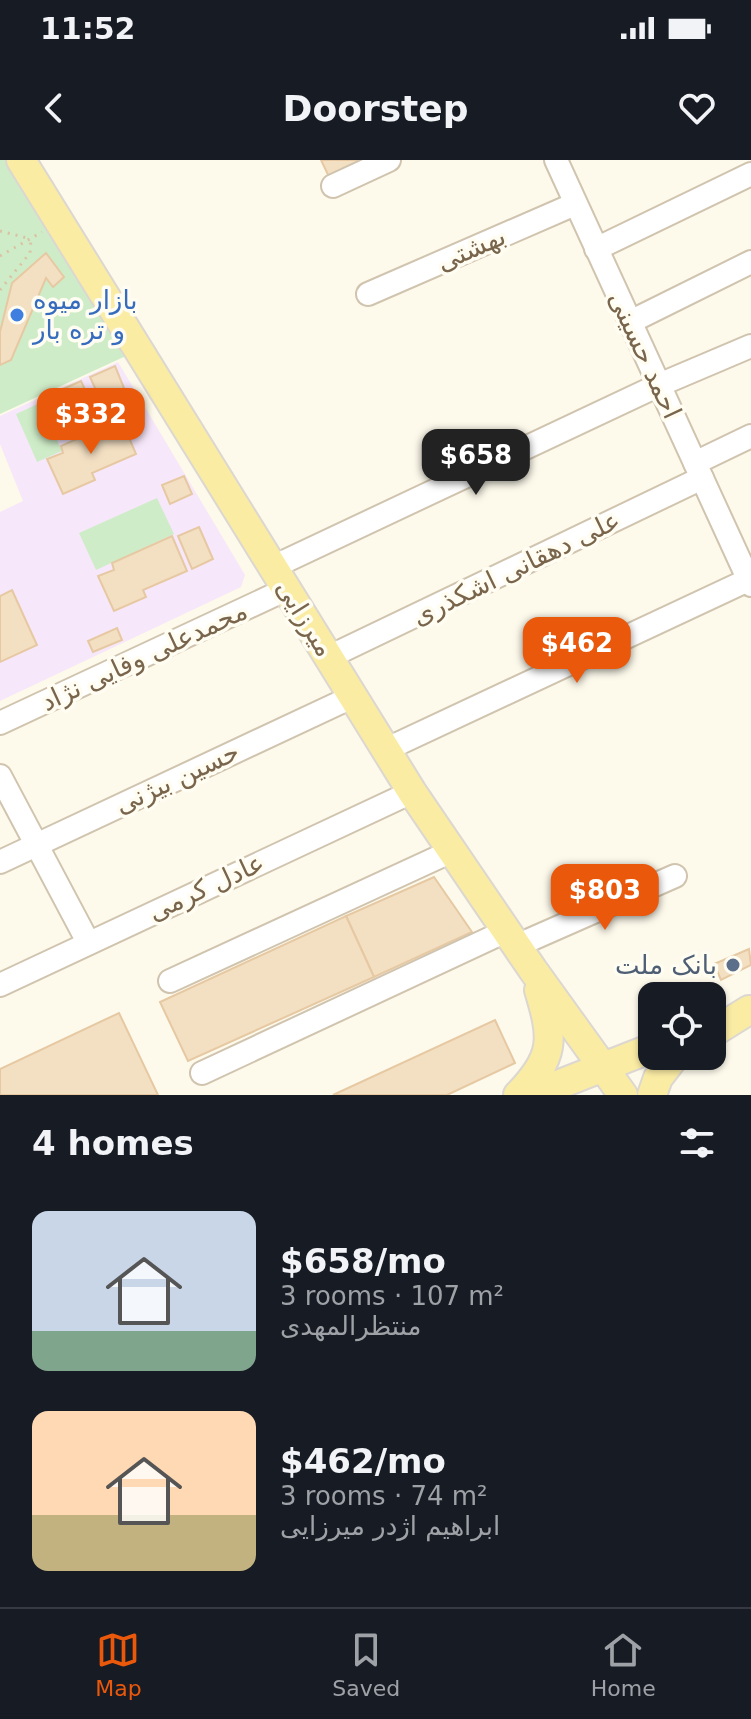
<!DOCTYPE html>
<meta charset="utf-8">
<style>
:root{--surface:#171b24;--page:#242831;--text:#f1f3f6;--muted:#9ea1a6;--line:#363941;--accent:#ea580c}
body{margin:0;font-family:"DejaVu Sans","Noto Sans Arabic",sans-serif;background:var(--page);color:var(--text);height:100vh;display:flex;flex-direction:column;font-size:30px;white-space:nowrap}
*{box-sizing:border-box;margin:0}
p{font-size:26px;color:var(--muted)}
.icon{flex:none;width:44px;height:44px;fill:none;stroke:currentColor;stroke-width:2;stroke-linecap:round;stroke-linejoin:round}
.map{position:relative;height:935px;overflow:hidden}
.sheet{display:flex;flex-direction:column;background:var(--surface);flex:1}
.sheet>*{flex:none}
.controls{position:absolute;left:638px;top:822px;display:grid;gap:16px}
.controls a{display:grid;place-items:center;width:88px;height:88px;border-radius:16px;background:var(--surface);box-shadow:0 2px 6px #0004;font-size:40px}
.price{position:absolute;translate:-50% -68px;padding:0 18px;border-radius:16px;background:var(--accent);color:#fff;font-size:26px;line-height:52px;filter:drop-shadow(0 2px 4px #0008)}
.price::after{content:'';position:absolute;left:50%;top:48px;width:24px;height:18px;margin-left:-12px;background:inherit;clip-path:polygon(0 0,100% 0,50% 100%)}
.price.active{background:#222;color:#fff}
ul{padding:0;list-style:none}
li{display:flex;align-items:center;gap:24px;height:200px;padding:0 32px}
li span{display:grid;place-items:center;flex:none;width:224px;height:160px;border-radius:16px;color:#555}
li>.icon{margin-inline-start:auto}
span .icon{width:96px;height:96px;fill:#fffc;stroke-width:1}
li b{font-size:34px}
h2{display:flex;justify-content:space-between;align-items:center;height:96px;padding:0 32px;font-size:34px}
.status{display:flex;justify-content:space-between;align-items:center;height:56px;padding:0 40px;background:var(--surface);direction:ltr}
.status svg{height:22px;fill:currentColor}
header{display:flex;justify-content:space-between;align-items:center;height:104px;padding:0 32px;background:var(--surface);font-size:36px;font-weight:700}
.tab-bar{display:flex;justify-content:space-around;align-items:center;height:112px;border-top:2px solid var(--line);background:var(--surface);font-size:22px;color:var(--muted)}
.tab-bar a{display:grid;justify-items:center;gap:4px}
.tab-bar .active{color:var(--accent)}
.map>svg:first-child{display:block}
.education{fill:#f7e7fa}
.green{fill:#cfecc8}
.building{fill:#f3dfc2;stroke:#e6c9a2;stroke-width:2}
.lines{fill:none;stroke-linecap:round;stroke-linejoin:round}
.minor-casing{stroke:#d0c4af;stroke-width:26}
.major-casing{stroke:#dcd7d0;stroke-width:32}
.path{stroke:#d9c3a4;stroke-width:3;stroke-dasharray:2 6;stroke-linecap:butt}
.minor{stroke:#fff;stroke-width:22}
.major{stroke:#fbeca4;stroke-width:28}
.shop-dot{fill:#3f7fe0;stroke:#fffcf2;stroke-width:3}
.service-dot{fill:#5c6f8a;stroke:#fffcf2;stroke-width:3}
.labels{text-anchor:middle;stroke-width:7;stroke-linejoin:round;paint-order:stroke}
.street-label{font-size:26px;fill:#79654c;stroke:#fffcf2}
.shop-label{font-size:26px;fill:#366cbe;stroke:#fffcf2;text-anchor:start}
.service-label{font-size:26px;fill:#4e5e75;stroke:#fffcf2;text-anchor:end}
</style>
<div class="status"><b>11:52</b><svg viewBox="0 0 49 12"><path d="M0 12V9h3v3zM5 12V6h3v6zM10 12V3h3v9zM15 12V0h3v12zM26 1h20v11H26zM47 4h2v5h-2z"/></svg></div>
<header><svg class="icon" aria-label="back" viewBox="0 0 24 24"><path d="M15 5l-7 7 7 7"/></svg>Doorstep<svg class="icon" aria-label="heart" viewBox="0 0 24 24"><path d="M12 20l-8-8c-3-5 5-10 8-4 3-6 11-1 8 4z"/></svg></header>
<div class="map">
<svg width="751" height="935" viewBox="0 0 751 935">
<rect width="100%" height="100%" fill="#fdf9eb"/>
<polygon class="education" points="118,202 245,415 241,427 0,541 0,352 23,341 0,284 0,256"/>
<g class="green">
<polygon points="0,0 5,0 128,195 0,254"/>
<polygon points="40,243 62,291 37,302 16,254"/>
<polygon points="157,338 174,374 96,410 79,373"/>
</g>
<g class="building">
<polygon points="321,0 363,0 332,23"/>
<polygon points="46,93 64,117 53,127 46,118 11,200 0,205 0,172 12,123"/>
<polygon points="115,206 124,228 100,239 90,217"/>
<polygon points="81,221 87,234 46,252 40,239"/>
<polygon points="121,259 136,294 92,313 95,320 63,334 47,299 63,293 61,286"/>
<polygon points="184,316 192,334 170,344 162,325"/>
<polygon points="199,367 213,399 192,409 178,376"/>
<polygon points="172,376 187,411 143,430 146,437 114,451 98,416 114,410 112,403"/>
<polygon points="12,430 37,485 0,502 0,436"/>
<polygon points="117,468 122,480 93,492 88,481"/>
<polygon points="434,717 472,772 374,817 346,756"/>
<polygon points="346,756 374,817 188,901 160,842"/>
<polygon points="749,789 751,805 721,820 714,804"/>
<polygon points="119,853 158,935 0,935 0,909"/>
<polygon points="495,860 515,903 447,935 333,935"/>
</g>
<g class="lines">
<g class="minor-casing">
<g id="minor">
<polyline points="556,0 751,425"/>
<polyline points="333,26 389,0"/>
<polyline points="596,89 751,14"/>
<polyline points="368,134 575,44"/>
<polyline points="630,162 751,102"/>
<polyline points="695,303 751,276"/>
<polyline points="273,407 659,225 751,186"/>
<polyline points="329,497 702,318"/>
<polyline points="0,563 287,429"/>
<polyline points="387,589 748,420"/>
<polyline points="0,616 88,782"/>
<polyline points="0,702 354,536"/>
<polyline points="516,786 675,716"/>
<polyline points="170,821 452,691"/>
<polyline points="0,825 412,632"/>
<polyline points="202,913 506,771"/>
</g>
</g>
<g class="major-casing">
<g id="major">
<polyline points="21,0 412,632 533,810 623,935"/>
<polyline points="712,873 749,850"/>
<path d="M518,935c37,-38 36,-56 21,-105"/>
<polyline points="532,935 652,888"/>
<polyline points="652,935 658,918 675,896"/>
</g>
</g>
<g class="path">
<polyline points="0,71 31,79"/>
<polyline points="0,96 42,72"/>
<polyline points="0,130 30,93 31,79"/>
</g>
<use href="#minor" class="minor"/>
<use href="#major" class="major"/>
</g>
<circle class="shop-dot" cx="17" cy="155" r="8"/>
<circle class="service-dot" cx="733" cy="805" r="8"/>
<g class="labels">
<g class="street-label">
<text transform="translate(471 89) rotate(-24)" y="9">بهشتی</text>
<text transform="translate(645 195) rotate(65)" y="9">احمد حسینی</text>
<text transform="translate(516 408) rotate(-26)" y="9">علی دهقانی اشکذری</text>
<text transform="translate(305 458) rotate(58)" y="9">میرزایی</text>
<text transform="translate(144 496) rotate(-25)" y="9">محمدعلی وفایی نژاد</text>
<text transform="translate(177 618) rotate(-25)" y="9">حسین بیژنی</text>
<text transform="translate(206 727) rotate(-25)" y="9">عادل کرمی</text>
</g>
<g class="shop-label">
<text x="33" y="149">بازار میوه<tspan x="33" dy="30">و تره بار</tspan></text>
</g>
<g class="service-label">
<text x="717" y="814">بانک ملت</text>
</g>
</g>
</svg>
<div class="controls">
<a><svg class="icon" aria-label="locate" viewBox="0 0 24 24"><circle cx="12" cy="12" r="6"/><path d="M12 2v4M12 18v4M2 12h4M18 12h4"/></svg></a>
</div>
<b class="price" style="left:91px;top:296px">$332</b>
<b class="price active" style="left:476px;top:337px">$658</b>
<b class="price" style="left:577px;top:525px">$462</b>
<b class="price" style="left:605px;top:772px">$803</b>
</div>
<section class="sheet">
<h2>4 homes<svg class="icon" aria-label="filters" viewBox="0 0 24 24"><path d="M4 7h16M4 17h16"/><circle cx="9" cy="7" r="2"/><circle cx="15" cy="17" r="2"/></svg></h2>
<ul>
<li><span style="background:linear-gradient(#c9d6e8 75%,#7fa58c 0)"><svg class="icon" aria-label="home" viewBox="0 0 24 24"><path d="M3 11l9-7 9 7M6 9v11h12V9"/></svg></span><div><b>$658/mo</b><p>3 rooms · 107 m²</p><p>منتظرالمهدی</p></div></li>
<li><span style="background:linear-gradient(#ffd9b3 65%,#c2b280 0)"><svg class="icon" aria-label="home" viewBox="0 0 24 24"><path d="M3 11l9-7 9 7M6 9v11h12V9"/></svg></span><div><b>$462/mo</b><p>3 rooms · 74 m²</p><p>ابراهیم اژدر میرزایی</p></div></li>
</ul>
</section>
<nav class="tab-bar">
<a class="active"><svg class="icon" aria-label="map" viewBox="0 0 24 24"><path d="M3 6l6-2 6 2 6-2v14l-6 2-6-2-6 2zM9 4v14M15 6v14"/></svg>Map</a>
<a><svg class="icon" aria-label="saved" viewBox="0 0 24 24"><path d="M7 4h10v16l-5-4-5 4z"/></svg>Saved</a>
<a><svg class="icon" aria-label="home" viewBox="0 0 24 24"><path d="M3 11l9-7 9 7M6 9v11h12V9"/></svg>Home</a>
</nav>
